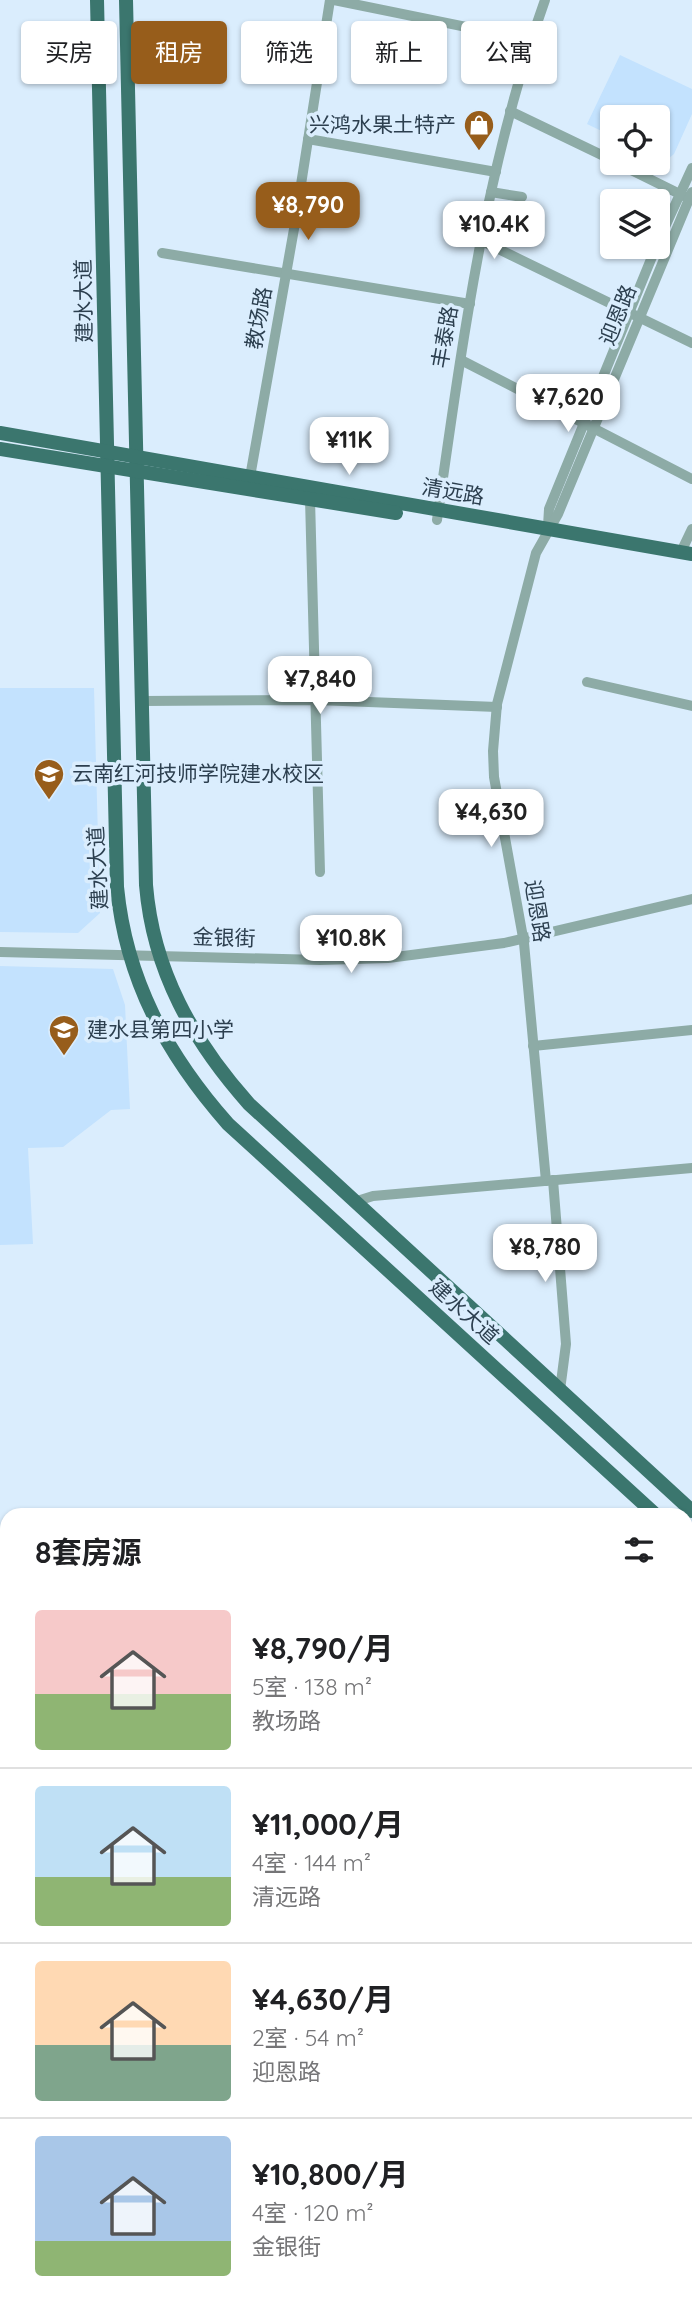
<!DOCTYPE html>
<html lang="zh">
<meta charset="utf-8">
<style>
:root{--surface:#fff;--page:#f2f2f2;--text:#202124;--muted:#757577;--line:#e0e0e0;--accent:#975d1b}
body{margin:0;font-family:Quicksand,"Noto Sans SC",sans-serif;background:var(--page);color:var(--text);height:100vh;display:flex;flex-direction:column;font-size:26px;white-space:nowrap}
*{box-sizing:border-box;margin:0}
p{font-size:23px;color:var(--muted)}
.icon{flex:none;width:38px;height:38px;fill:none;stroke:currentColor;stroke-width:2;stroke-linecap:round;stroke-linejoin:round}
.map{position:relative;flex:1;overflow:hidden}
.side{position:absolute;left:0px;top:1508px;width:693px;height:800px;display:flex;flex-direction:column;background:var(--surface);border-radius:21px 21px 0 0;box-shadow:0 2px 5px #0004}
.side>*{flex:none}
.hud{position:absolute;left:21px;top:21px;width:651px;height:63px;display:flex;gap:14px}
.controls{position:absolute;left:600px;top:105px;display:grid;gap:14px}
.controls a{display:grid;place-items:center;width:70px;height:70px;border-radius:7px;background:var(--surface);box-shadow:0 2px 5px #0004;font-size:35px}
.price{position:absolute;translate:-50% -60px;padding:0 16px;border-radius:14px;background:#fff;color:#222;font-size:23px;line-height:46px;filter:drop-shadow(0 2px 4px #0008)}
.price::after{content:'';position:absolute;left:50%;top:42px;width:21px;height:16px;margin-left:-10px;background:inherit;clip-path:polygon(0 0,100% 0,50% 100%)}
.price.active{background:var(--accent);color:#fff}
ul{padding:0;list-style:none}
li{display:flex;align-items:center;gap:21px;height:175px;padding:0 35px}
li+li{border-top:2px solid var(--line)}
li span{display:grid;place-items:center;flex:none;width:196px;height:140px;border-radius:7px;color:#555}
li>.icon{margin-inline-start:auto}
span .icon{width:84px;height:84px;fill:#fffc;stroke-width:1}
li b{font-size:30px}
h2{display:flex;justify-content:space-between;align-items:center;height:84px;padding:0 35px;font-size:30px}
.pill{padding:0 24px;border-radius:7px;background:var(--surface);box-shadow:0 2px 5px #0004;font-size:24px;line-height:63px}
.pill.active{background:var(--accent);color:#fff}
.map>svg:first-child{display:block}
.built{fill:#c3e2fe}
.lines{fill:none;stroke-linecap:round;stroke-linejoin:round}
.minor{stroke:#8daba6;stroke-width:10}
.major{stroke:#3b766e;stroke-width:14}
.labels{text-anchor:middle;stroke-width:7;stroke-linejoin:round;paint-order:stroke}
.poi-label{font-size:21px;fill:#2c3f4f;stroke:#daedfd;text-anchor:start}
.street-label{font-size:21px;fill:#2c3f4f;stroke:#daedfd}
</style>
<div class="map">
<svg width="692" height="2307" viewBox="0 0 692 2307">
<rect width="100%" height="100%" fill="#daedfd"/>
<g class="built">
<polygon points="620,55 692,89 692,114 674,154 669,158 658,157 658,117 612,117 612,136 587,124"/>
<polygon points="0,688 94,688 100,913 78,933 0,932"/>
<polygon points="0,966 113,969 125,1005 130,1109 111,1110 63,1147 28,1148 33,1244 0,1245"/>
</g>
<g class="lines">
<g class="minor">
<polyline points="334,0 530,40"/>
<polyline points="510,111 612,160"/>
<polyline points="308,139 496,172"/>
<polyline points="617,163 692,200"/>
<polyline points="491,192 522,197"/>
<polyline points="482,241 692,343"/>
<polyline points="658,242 692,168"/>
<polyline points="162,253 470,304"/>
<polyline points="461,360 692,479"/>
<polyline points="250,477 294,229 330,0"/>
<polyline points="310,499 320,872"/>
<path d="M437,520c25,-175 48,-353 108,-520"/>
<polyline points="548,526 549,509 656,247"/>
<polyline points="681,552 692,529"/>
<polyline points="587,682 692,706"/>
<polyline points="143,701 317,700 497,707"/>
<polyline points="0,952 320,960 388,958 504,943 692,899"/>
<polyline points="533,1046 692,1030"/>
<polyline points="553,1180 566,1344 560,1390"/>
<polyline points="546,1181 524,943 494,777 493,751 497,704 536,553 558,514 692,192"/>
<polyline points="354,1202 373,1196 692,1168"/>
<polyline points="686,1990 692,2001"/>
</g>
<g class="major">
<path d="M97,0l20,887c9,93 50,168 111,237l429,392"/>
<path d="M126,0l20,885c7,86 47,156 103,219l443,407"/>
<polyline points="0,433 692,554"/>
<polyline points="0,449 396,513"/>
<polyline points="686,1546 692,1553"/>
<polyline points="686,2204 692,2194"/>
<polyline points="562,2307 571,2301"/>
</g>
</g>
<defs>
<g id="shop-pin" transform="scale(1.575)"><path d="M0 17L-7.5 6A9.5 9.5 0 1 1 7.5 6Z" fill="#975d1b" stroke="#daedfd"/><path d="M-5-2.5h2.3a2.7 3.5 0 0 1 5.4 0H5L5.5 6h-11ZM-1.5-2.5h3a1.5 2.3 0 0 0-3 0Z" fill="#fff"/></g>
<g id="school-pin" transform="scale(1.575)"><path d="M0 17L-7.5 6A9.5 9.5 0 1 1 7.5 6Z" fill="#975d1b" stroke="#daedfd"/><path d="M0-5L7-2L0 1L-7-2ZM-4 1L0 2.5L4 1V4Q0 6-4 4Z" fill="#fff"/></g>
</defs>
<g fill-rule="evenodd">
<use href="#shop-pin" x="479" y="125"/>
<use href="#school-pin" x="49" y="774"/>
<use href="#school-pin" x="64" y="1030"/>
</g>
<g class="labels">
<g class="poi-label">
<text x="456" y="132" text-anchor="end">兴鸿水果土特产</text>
<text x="72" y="781">云南红河技师学院建水校区</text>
<text x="87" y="1037">建水县第四小学</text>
</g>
<g class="street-label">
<text transform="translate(84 301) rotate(-91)" y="7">建水大道</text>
<text transform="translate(618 315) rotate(-68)" y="7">迎恩路</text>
<text transform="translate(259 318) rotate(-80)" y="7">教场路</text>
<text transform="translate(445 337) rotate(-80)" y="7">丰泰路</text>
<text transform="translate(453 492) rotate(10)" y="7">清远路</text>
<text transform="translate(98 868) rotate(-93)" y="7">建水大道</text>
<text transform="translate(537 911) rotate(81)" y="7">迎恩路</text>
<text transform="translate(224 938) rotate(2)" y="7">金银街</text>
<text transform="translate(464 1312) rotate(42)" y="7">建水大道</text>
</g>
</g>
</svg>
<div class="controls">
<a><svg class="icon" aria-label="locate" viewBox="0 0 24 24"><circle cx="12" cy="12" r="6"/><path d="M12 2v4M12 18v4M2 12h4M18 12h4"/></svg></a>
<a><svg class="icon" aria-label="layers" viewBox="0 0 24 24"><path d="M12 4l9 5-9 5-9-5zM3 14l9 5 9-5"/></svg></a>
</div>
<b class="price active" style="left:308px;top:242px">¥8,790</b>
<b class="price" style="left:494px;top:261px">¥10.4K</b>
<b class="price" style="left:568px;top:434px">¥7,620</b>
<b class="price" style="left:349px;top:477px">¥11K</b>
<b class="price" style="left:320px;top:716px">¥7,840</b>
<b class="price" style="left:491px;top:849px">¥4,630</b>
<b class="price" style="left:351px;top:975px">¥10.8K</b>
<b class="price" style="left:545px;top:1284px">¥8,780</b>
<div class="hud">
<a class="pill">买房</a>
<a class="pill active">租房</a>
<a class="pill">筛选</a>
<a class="pill">新上</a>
<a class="pill">公寓</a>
</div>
<section class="side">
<h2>8套房源<svg class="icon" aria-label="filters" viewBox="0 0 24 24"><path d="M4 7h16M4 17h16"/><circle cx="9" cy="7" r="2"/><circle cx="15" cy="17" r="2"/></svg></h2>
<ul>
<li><span style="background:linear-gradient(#f6c9c9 60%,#8fb573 0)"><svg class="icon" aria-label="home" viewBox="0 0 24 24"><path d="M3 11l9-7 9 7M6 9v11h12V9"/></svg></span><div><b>¥8,790/月</b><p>5室 · 138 m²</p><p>教场路</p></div></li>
<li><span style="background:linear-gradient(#bfe0f5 65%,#8fb573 0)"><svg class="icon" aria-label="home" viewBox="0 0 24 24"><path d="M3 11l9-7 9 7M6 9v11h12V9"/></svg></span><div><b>¥11,000/月</b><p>4室 · 144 m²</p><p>清远路</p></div></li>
<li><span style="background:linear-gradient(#ffd9b3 60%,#7fa58c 0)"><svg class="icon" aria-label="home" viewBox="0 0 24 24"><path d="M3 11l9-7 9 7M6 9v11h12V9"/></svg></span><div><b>¥4,630/月</b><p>2室 · 54 m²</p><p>迎恩路</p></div></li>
<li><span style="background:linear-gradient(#a9c7e8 75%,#8fb573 0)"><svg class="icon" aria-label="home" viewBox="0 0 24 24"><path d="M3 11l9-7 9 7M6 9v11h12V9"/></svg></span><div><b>¥10,800/月</b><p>4室 · 120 m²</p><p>金银街</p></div></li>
</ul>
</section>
</div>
